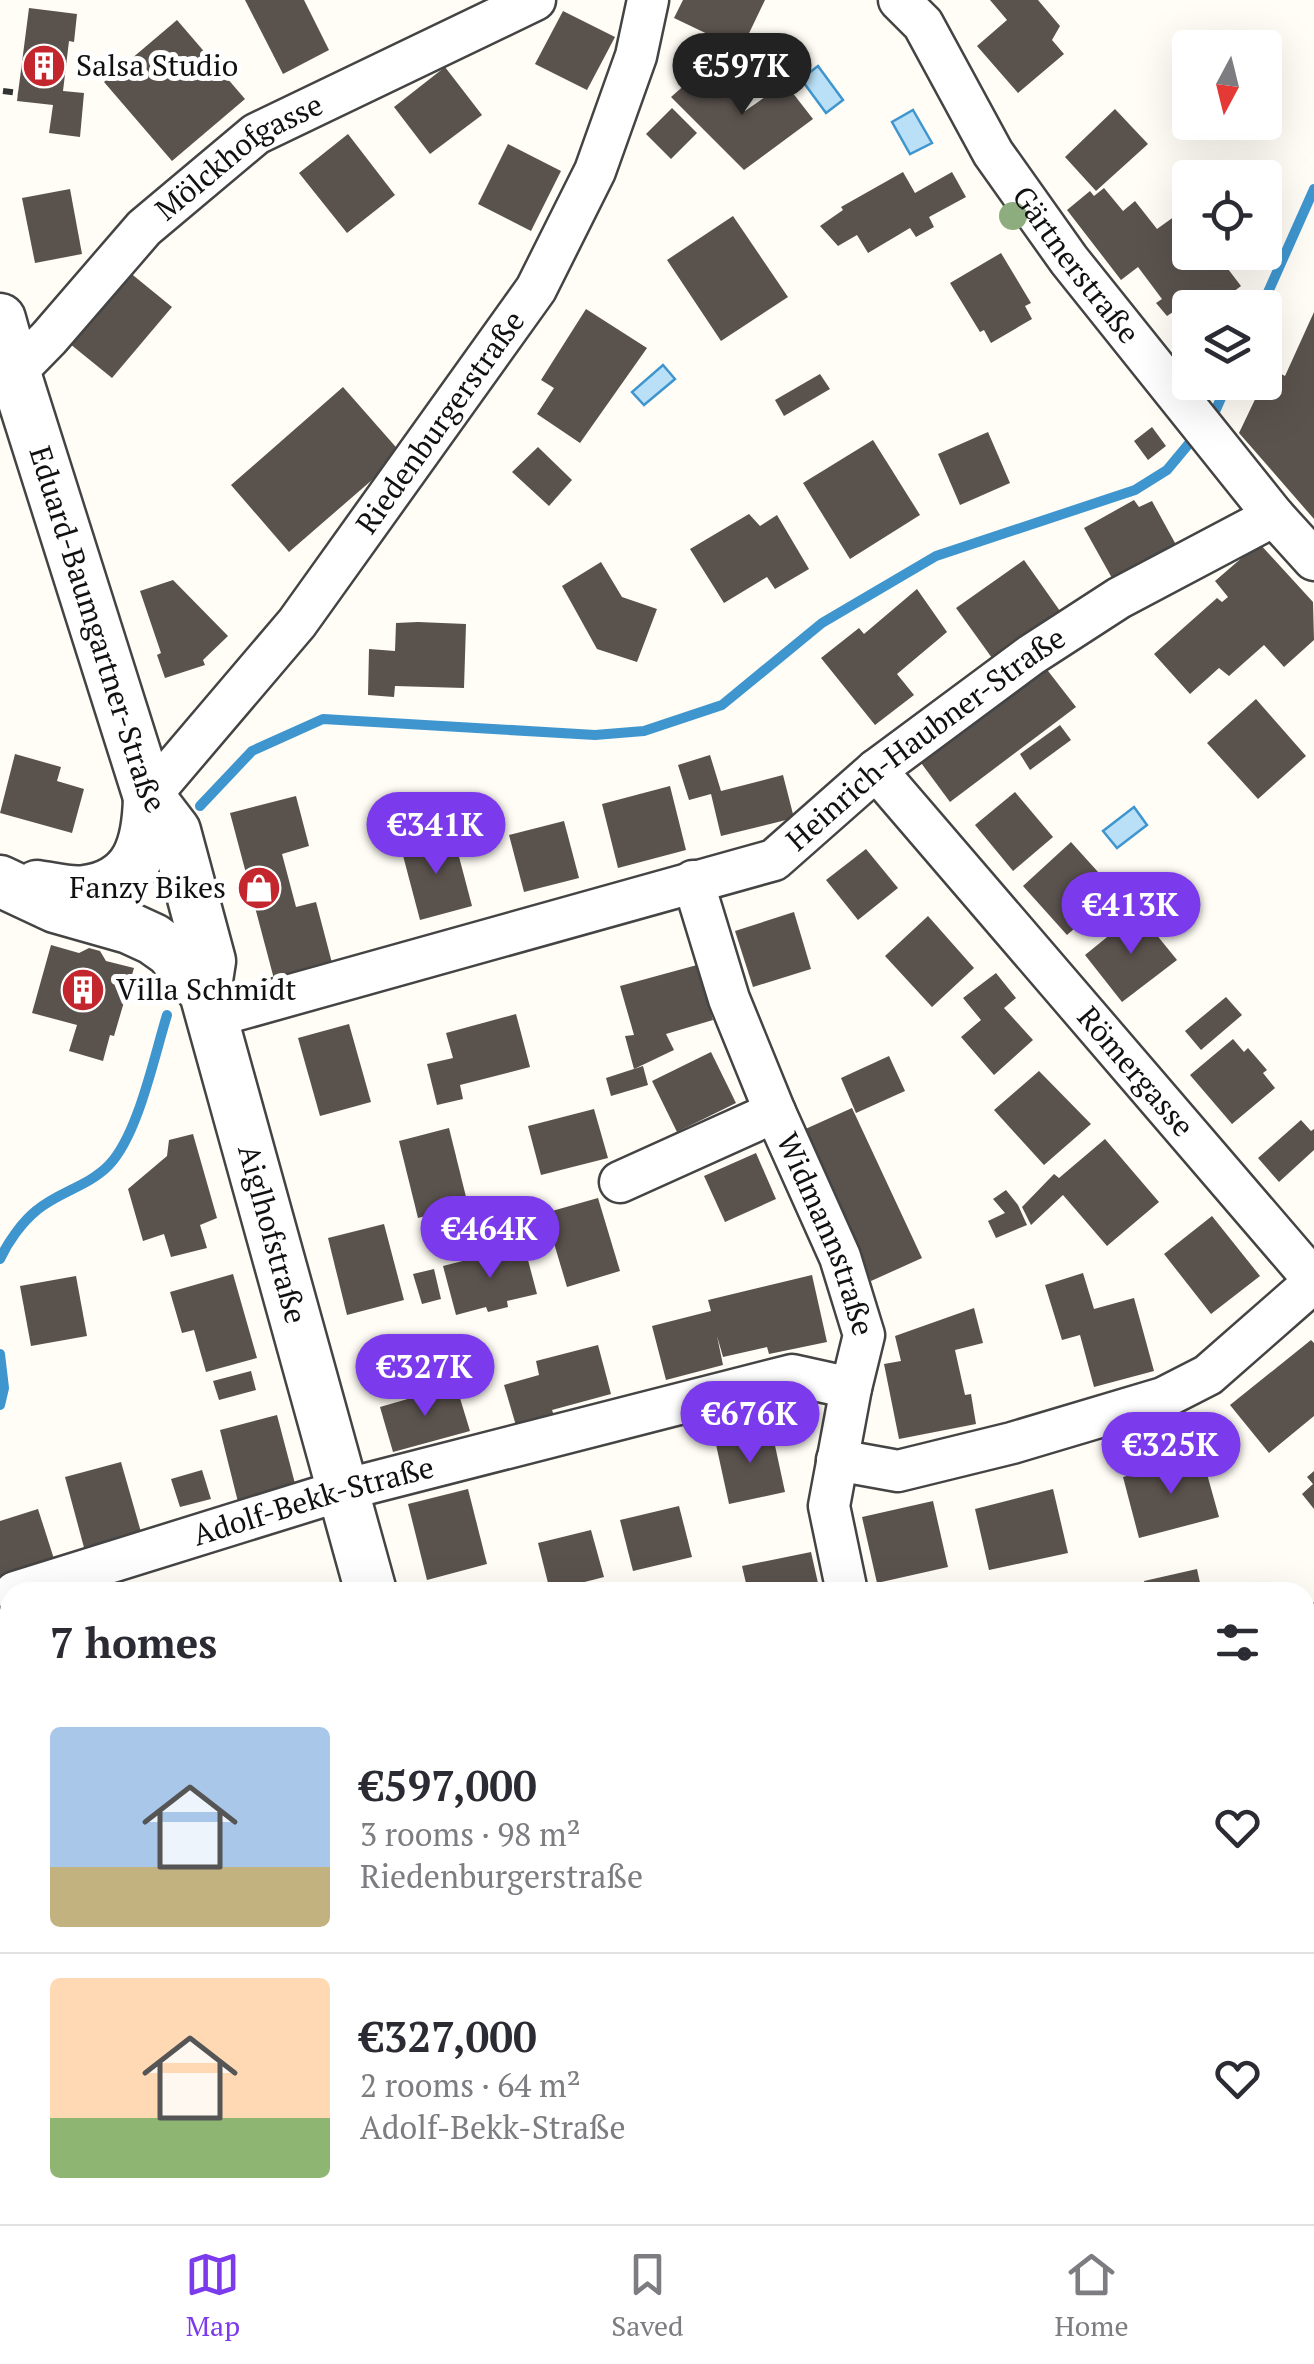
<!DOCTYPE html>
<meta charset="utf-8">
<style>
:root{--surface:#fff;--page:#f2f2f3;--text:#2b2b33;--muted:#7c7c81;--line:#e1e1e2;--accent:#7c3aed}
body{margin:0;font-family:"PT Serif",serif;background:var(--page);color:var(--text);height:100vh;display:flex;flex-direction:column;font-size:38px;white-space:nowrap}
*{box-sizing:border-box;margin:0}
p{font-size:32px;color:var(--muted)}
.icon{flex:none;width:55px;height:55px;fill:none;stroke:currentColor;stroke-width:2;stroke-linecap:round;stroke-linejoin:round}
.map{position:relative;flex:1;overflow:hidden}
.panel{position:absolute;left:0px;top:1582px;width:1315px;height:642px;display:flex;flex-direction:column;background:var(--surface);border-radius:30px 30px 0 0;box-shadow:0 10px 40px #0002}
.panel>*{flex:none}
.needle{width:65px;rotate:187deg}
.fabs{position:absolute;left:1172px;top:30px;display:grid;gap:20px}
.fabs a{display:grid;place-items:center;width:110px;height:110px;border-radius:10px;background:var(--surface);box-shadow:0 10px 40px #0002;font-size:50px}
.price{position:absolute;translate:-50% -85px;padding:0 22px;border-radius:35px;background:var(--accent);color:#fff;font-size:32px;line-height:65px;filter:drop-shadow(0 2px 5px #0008)}
.price::after{content:'';position:absolute;left:50%;top:60px;width:30px;height:22px;margin-left:-15px;background:inherit;clip-path:polygon(0 0,100% 0,50% 100%)}
.price.active{background:#222;color:#fff}
ul{padding:0;list-style:none}
li{display:flex;align-items:center;gap:30px;height:250px;padding:0 50px}
li+li{border-top:2px solid var(--line)}
li span{display:grid;place-items:center;flex:none;width:280px;height:200px;border-radius:10px;color:#555}
li>.icon{margin-inline-start:auto}
span .icon{width:120px;height:120px;fill:#fffc;stroke-width:1}
li b{font-size:42px}
h2{display:flex;justify-content:space-between;align-items:center;height:120px;padding:0 50px;font-size:42px}
.menu{display:flex;justify-content:space-around;align-items:center;height:140px;border-top:2px solid var(--line);background:var(--surface);font-size:28px;color:var(--muted)}
.menu a{display:grid;justify-items:center;gap:5px}
.menu .active{color:var(--accent)}
.map>svg:first-child{display:block}
.water{fill:#b9e0f7;stroke:#3f96cf;stroke-width:2.5}
.lines{fill:none;stroke-linecap:round;stroke-linejoin:round}
.stream{stroke:#3f96cf;stroke-width:10}
.building{fill:#5a524d}
.minor-casing{stroke:#444;stroke-width:45}
.tertiary-casing{stroke:#444;stroke-width:55}
.path{stroke:#333;stroke-width:6;stroke-dasharray:10 5;stroke-linecap:butt}
.minor{stroke:#fff;stroke-width:40}
.tertiary{stroke:#fff;stroke-width:50}
.tree{fill:#8dad7f}
.labels{text-anchor:middle;stroke-width:10;stroke-linejoin:round;paint-order:stroke}
.poi-label{font-size:30px;fill:#111;stroke:#fff;text-anchor:start}
.street-label{font-size:30px;fill:#111;stroke:#fff}
</style>
<div class="map">
<svg width="1314" height="2224" viewBox="0 0 1314 2224">
<rect width="100%" height="100%" fill="#fffdf5"/>
<g class="water">
<polygon points="818,66 843,100 826,113 801,79"/>
<polygon points="913,110 932,143 910,154 892,122"/>
<polygon points="663,365 675,379 644,405 632,392"/>
<polygon points="1134,807 1147,825 1117,848 1103,831"/>
</g>
<g class="lines">
<g class="stream">
<polyline points="1261,308 1314,189"/>
<polyline points="1208,421 1214,414 1228,382"/>
<polyline points="200,806 252,751 323,719 595,735 644,731 722,705 822,623 936,556 1135,490 1167,470 1197,434"/>
<path d="M0,1259c8,-17 22,-37 37,-49 21,-18 52,-24 72,-45 29,-30 45,-108 58,-150"/>
<polyline points="0,1354 4,1388 0,1405"/>
</g>
</g>
<g class="building">
<polygon points="245,0 304,0 329,50 283,74"/>
<polygon points="683,0 765,0 741,50 674,18"/>
<polygon points="990,0 1038,0 1060,26 1052,40 1064,54 1018,93 977,46 1007,20"/>
<polygon points="29,8 77,14 74,42 69,41 63,91 84,93 80,137 49,133 53,105 17,101"/>
<polygon points="563,11 615,37 587,90 535,64"/>
<polygon points="177,20 245,99 172,161 104,82"/>
<polygon points="445,67 482,115 430,154 394,107"/>
<polygon points="703,69 745,111 785,83 813,119 744,170 671,97"/>
<polygon points="672,108 697,133 671,159 646,134"/>
<polygon points="1115,109 1148,144 1096,191 1065,157"/>
<polygon points="348,134 395,195 347,233 299,173"/>
<polygon points="508,144 561,171 531,231 478,204"/>
<polygon points="903,172 915,193 952,172 966,197 929,217 934,227 916,237 910,228 868,253 857,235 838,246 820,226 843,210 841,207"/>
<polygon points="1104,188 1123,211 1135,201 1157,229 1182,211 1190,221 1190,252 1215,252 1241,286 1212,308 1190,308 1190,325 1186,328 1173,312 1167,316 1156,303 1162,299 1138,267 1121,280 1067,210 1090,191 1094,196"/>
<polygon points="70,189 82,254 35,263 22,198"/>
<polygon points="733,216 788,297 721,341 667,260"/>
<polygon points="1001,253 1031,303 1025,306 1032,319 991,343 984,330 980,332 950,283"/>
<polygon points="123,267 172,307 112,378 64,339"/>
<polygon points="586,309 647,348 580,443 537,414 554,388 541,380"/>
<polygon points="1314,312 1314,519 1239,433 1270,368 1285,376"/>
<polygon points="820,374 830,389 784,416 775,400"/>
<polygon points="343,387 402,454 289,552 231,485"/>
<polygon points="1152,427 1166,446 1148,460 1134,441"/>
<polygon points="988,432 1010,483 960,505 938,454"/>
<polygon points="873,440 920,515 850,559 803,483"/>
<polygon points="538,447 572,480 549,506 512,472"/>
<polygon points="1134,500 1139,507 1152,501 1180,552 1117,587 1084,528"/>
<polygon points="749,514 760,526 777,515 809,569 775,589 767,577 724,603 690,549"/>
<polygon points="1259,543 1313,602 1314,640 1284,667 1264,645 1229,676 1219,668 1190,694 1154,654 1217,598 1222,602 1228,597 1215,581"/>
<polygon points="1024,560 1060,611 992,658 956,608"/>
<polygon points="601,562 622,597 657,609 637,662 597,649 562,586"/>
<polygon points="173,580 228,636 203,660 205,665 165,678 157,655 161,653 140,591"/>
<polygon points="917,589 947,632 897,674 914,695 875,725 821,658 859,628 864,634"/>
<polygon points="418,622 466,624 464,688 395,686 394,697 368,695 369,649 395,651 396,623"/>
<polygon points="1038,658 1076,707 950,802 913,752"/>
<polygon points="1256,699 1306,756 1258,799 1207,743"/>
<polygon points="1060,725 1071,740 1030,770 1020,754"/>
<polygon points="15,754 61,767 57,781 84,789 72,833 0,813"/>
<polygon points="710,755 721,791 783,775 794,818 721,836 711,794 689,800 678,765"/>
<polygon points="670,786 686,850 618,868 602,804"/>
<polygon points="1015,792 1053,837 1013,871 975,825"/>
<polygon points="296,796 309,846 282,854 296,907 316,902 332,963 274,979 230,813"/>
<polygon points="564,821 579,878 524,892 509,835"/>
<polygon points="453,834 472,906 420,920 401,848"/>
<polygon points="1071,842 1116,892 1067,935 1023,886"/>
<polygon points="866,849 898,888 858,920 826,880"/>
<polygon points="794,912 811,969 753,987 735,931"/>
<polygon points="1138,912 1177,960 1122,1002 1085,955"/>
<polygon points="928,916 974,968 932,1007 885,956"/>
<polygon points="51,945 79,953 89,948 100,951 106,961 134,968 114,1036 110,1035 103,1061 69,1051 77,1025 32,1013"/>
<polygon points="697,965 713,1020 666,1034 674,1050 634,1069 625,1036 634,1035 620,986"/>
<polygon points="996,973 1016,998 1004,1008 1033,1040 994,1075 961,1037 981,1020 963,998"/>
<polygon points="1226,997 1242,1015 1201,1050 1185,1031"/>
<polygon points="516,1014 530,1067 460,1085 463,1099 437,1105 427,1064 453,1058 446,1033"/>
<polygon points="349,1024 371,1102 320,1116 298,1038"/>
<polygon points="1233,1039 1244,1052 1248,1048 1267,1070 1263,1073 1275,1088 1232,1124 1190,1075"/>
<polygon points="711,1052 736,1103 677,1132 652,1081"/>
<polygon points="889,1056 905,1091 856,1113 841,1078"/>
<polygon points="643,1066 648,1085 611,1096 606,1078"/>
<polygon points="1039,1071 1091,1124 1044,1165 994,1110"/>
<polygon points="852,1108 922,1258 871,1281 801,1131"/>
<polygon points="594,1109 608,1158 541,1175 528,1126"/>
<polygon points="1301,1120 1311,1131 1314,1129 1314,1150 1279,1182 1258,1158"/>
<polygon points="449,1128 468,1205 418,1218 399,1141"/>
<polygon points="193,1134 217,1218 200,1225 207,1248 171,1257 164,1234 143,1241 128,1189 167,1156 169,1140"/>
<polygon points="1105,1139 1159,1202 1107,1246 1063,1195 1031,1225 1022,1207 1054,1174 1059,1178"/>
<polygon points="756,1153 776,1199 725,1222 704,1176"/>
<polygon points="1006,1190 1018,1205 1027,1225 996,1238 988,1221 1005,1213 993,1199"/>
<polygon points="598,1198 620,1271 567,1287 545,1213"/>
<polygon points="1212,1216 1260,1276 1211,1314 1164,1254"/>
<polygon points="384,1224 404,1300 347,1315 328,1238"/>
<polygon points="524,1245 537,1294 507,1301 508,1307 488,1312 486,1307 456,1315 443,1266"/>
<polygon points="434,1269 441,1299 422,1304 413,1274"/>
<polygon points="1083,1273 1094,1309 1134,1298 1154,1371 1094,1387 1080,1335 1062,1340 1045,1285"/>
<polygon points="233,1274 257,1358 206,1372 194,1330 182,1333 170,1292"/>
<polygon points="812,1275 827,1342 769,1354 767,1347 723,1357 717,1336 723,1365 666,1380 652,1326 711,1311 708,1300"/>
<polygon points="76,1276 87,1336 31,1346 20,1286"/>
<polygon points="974,1308 983,1343 955,1350 965,1395 971,1394 976,1424 899,1439 884,1364 901,1361 895,1336"/>
<polygon points="1311,1340 1314,1343 1314,1416 1269,1453 1230,1405"/>
<polygon points="598,1345 611,1394 552,1410 555,1418 517,1429 504,1385 539,1375 536,1361"/>
<polygon points="251,1371 256,1390 219,1400 213,1381"/>
<polygon points="456,1385 470,1431 393,1452 380,1407"/>
<polygon points="277,1415 298,1495 240,1510 220,1430"/>
<polygon points="771,1427 785,1492 729,1504 715,1440"/>
<polygon points="1202,1456 1219,1517 1139,1538 1123,1477"/>
<polygon points="121,1462 143,1539 86,1555 65,1477"/>
<polygon points="202,1470 211,1499 180,1507 171,1479"/>
<polygon points="1314,1471 1314,1509 1302,1494 1313,1484 1307,1477"/>
<polygon points="468,1489 487,1564 427,1580 408,1504"/>
<polygon points="1053,1489 1068,1553 989,1570 975,1509"/>
<polygon points="933,1501 948,1567 877,1583 862,1517"/>
<polygon points="679,1506 692,1557 633,1571 620,1520"/>
<polygon points="38,1509 55,1562 0,1580 0,1521"/>
<polygon points="591,1530 604,1577 550,1591 538,1543"/>
<polygon points="811,1552 820,1592 748,1592 742,1566"/>
<polygon points="1197,1569 1202,1592 1147,1592 1144,1581"/>
<polygon points="911,1582 914,1592 869,1592 878,1589"/>
<polygon points="1314,1602 1314,1662 1305,1664 1305,1604"/>
<polygon points="0,1740 10,1768 10,1788 0,1792"/>
<polygon points="10,1895 10,1961 0,1963 0,1897"/>
<polygon points="1314,1962 1314,2044 1305,2047 1305,1964"/>
<polygon points="10,2020 10,2088 0,2090 0,2022"/>
<polygon points="1314,2124 1314,2187 1313,2187 1305,2157 1305,2126"/>
<polygon points="18,2215 94,2215 96,2220 80,2224 20,2224"/>
<polygon points="442,2215 472,2215 474,2224 444,2224"/>
<polygon points="638,2215 701,2215 702,2220 689,2224 641,2224"/>
<polygon points="1044,2215 1108,2215 1110,2224 1046,2224"/>
<polygon points="1226,2215 1290,2215 1292,2224 1228,2224"/>
</g>
<g class="lines">
<g class="minor-casing">
<g id="minor">
<path id="s1" d="M899,0l24,24 70,129 76,107 205,256 40,44"/>
<path id="s2" d="M0,388l49,-50 95,-110 112,-94 279,-134"/>
<path id="s3" d="M876,770l438,510"/>
<path id="s4" d="M149,797l148,-174 239,-334 59,-118 41,-115 12,-56"/>
<path id="s5" d="M693,881l36,118 46,113 65,145 24,78 -13,53 -22,118 18,86"/>
<path id="s6" d="M212,1017l562,-157 102,-90 155,-115 88,-57 155,-82"/>
<polyline points="620,1182 775,1112"/>
<polyline points="837,1460 898,1471 1012,1443 1163,1398 1208,1375 1314,1282"/>
<path id="s7" d="M15,1592l328,-102 449,-115 59,13"/>
<polyline points="0,1681 10,1721"/>
<polyline points="1305,1699 1314,1698"/>
<polyline points="1305,1736 1314,1774"/>
<polyline points="132,2215 134,2224"/>
<polyline points="999,2215 1002,2224"/>
</g>
</g>
<g class="tertiary-casing">
<g id="tertiary">
<path id="s8" d="M0,319l15,54 134,424 26,34 35,130 -5,32"/>
<path id="s9" d="M0,881l55,26 74,21 24,11 17,12 35,42 166,599"/>
<path d="M37,886c15,2 33,7 48,5 53,-7 63,-47 64,-94"/>
<polyline points="0,1998 10,1996"/>
<polyline points="540,2215 542,2224"/>
</g>
</g>
<polyline class="path" points="3,91 18,93"/>
<use href="#minor" class="minor"/>
<use href="#tertiary" class="tertiary"/>
</g>
<circle class="tree" cx="1013" cy="216" r="14"/>
<defs>
<g id="building-disc" transform="scale(2.25)"><circle r="9.5" fill="#c4262e" stroke="#fff"/><path d="M-4-6H4V6H1V3H-1V6H-4ZM-2.5-4.3h1.7v1.8h-1.7ZM.8-4.3h1.7v1.8H.8ZM-2.5-1h1.7V.8h-1.7ZM.8-1h1.7V.8H.8Z" fill="#fff"/></g>
<g id="shop-disc" transform="scale(2.25)"><circle r="9.5" fill="#c4262e" stroke="#fff"/><path d="M-5-2.5h2.3a2.7 3.5 0 0 1 5.4 0H5L5.5 6h-11ZM-1.5-2.5h3a1.5 2.3 0 0 0-3 0Z" fill="#fff"/></g>
</defs>
<g fill-rule="evenodd">
<use href="#building-disc" x="44" y="66"/>
<use href="#shop-disc" x="259" y="888"/>
<use href="#building-disc" x="83" y="990"/>
</g>
<g class="labels">
<g class="poi-label">
<text x="76" y="76">Salsa Studio</text>
<text x="226" y="898" text-anchor="end">Fanzy Bikes</text>
<text x="116" y="1000">Villa Schmidt</text>
</g>
<g class="street-label">
<text dy="10" stroke="none"><textPath href="#s2" startOffset="335">Mölckhofgasse</textPath></text>
<text dy="10" stroke="none"><textPath href="#s1" startOffset="320">Gärtnerstraße</textPath></text>
<text dy="10" stroke="none"><textPath href="#s4" startOffset="475">Riedenburgerstraße</textPath></text>
<text dy="10" stroke="none"><textPath href="#s8" startOffset="325">Eduard-Baumgartner-Straße</textPath></text>
<text dy="10" stroke="none"><textPath href="#s6" startOffset="778">Heinrich-Haubner-Straße</textPath></text>
<text dy="10" stroke="none"><textPath href="#s3" startOffset="398">Römergasse</textPath></text>
<text dy="10" stroke="none"><textPath href="#s5" startOffset="378">Widmannstraße</textPath></text>
<text dy="10" stroke="none"><textPath href="#s9" startOffset="490">Aiglhofstraße</textPath></text>
<text dy="10" stroke="none"><textPath href="#s7" startOffset="312">Adolf-Bekk-Straße</textPath></text>
</g>
</g>
</svg>
<div class="fabs">
<a><svg class="needle" viewBox="-14 -14 28 28"><path d="M0-13l5 13h-10z" fill="#e53935"/><path d="M0 13l5-13h-10z" fill="#7c7c81"/></svg></a>
<a><svg class="icon" aria-label="locate" viewBox="0 0 24 24"><circle cx="12" cy="12" r="6"/><path d="M12 2v4M12 18v4M2 12h4M18 12h4"/></svg></a>
<a><svg class="icon" aria-label="layers" viewBox="0 0 24 24"><path d="M12 4l9 5-9 5-9-5zM3 14l9 5 9-5"/></svg></a>
</div>
<b class="price active" style="left:742px;top:118px">€597K</b>
<b class="price" style="left:436px;top:877px">€341K</b>
<b class="price" style="left:1131px;top:957px">€413K</b>
<b class="price" style="left:490px;top:1281px">€464K</b>
<b class="price" style="left:425px;top:1419px">€327K</b>
<b class="price" style="left:750px;top:1466px">€676K</b>
<b class="price" style="left:1171px;top:1497px">€325K</b>
<section class="panel">
<h2>7 homes<svg class="icon" aria-label="filters" viewBox="0 0 24 24"><path d="M4 7h16M4 17h16"/><circle cx="9" cy="7" r="2"/><circle cx="15" cy="17" r="2"/></svg></h2>
<ul>
<li><span style="background:linear-gradient(#a9c7e8 70%,#c2b280 0)"><svg class="icon" aria-label="home" viewBox="0 0 24 24"><path d="M3 11l9-7 9 7M6 9v11h12V9"/></svg></span><div><b>€597,000</b><p>3 rooms · 98 m²</p><p>Riedenburgerstraße</p></div><svg class="icon" aria-label="heart" viewBox="0 0 24 24"><path d="M12 20l-8-8c-3-5 5-10 8-4 3-6 11-1 8 4z"/></svg></li>
<li><span style="background:linear-gradient(#ffd9b3 70%,#8fb573 0)"><svg class="icon" aria-label="home" viewBox="0 0 24 24"><path d="M3 11l9-7 9 7M6 9v11h12V9"/></svg></span><div><b>€327,000</b><p>2 rooms · 64 m²</p><p>Adolf-Bekk-Straße</p></div><svg class="icon" aria-label="heart" viewBox="0 0 24 24"><path d="M12 20l-8-8c-3-5 5-10 8-4 3-6 11-1 8 4z"/></svg></li>
</ul>
</section>
</div>
<nav class="menu">
<a class="active"><svg class="icon" aria-label="map" viewBox="0 0 24 24"><path d="M3 6l6-2 6 2 6-2v14l-6 2-6-2-6 2zM9 4v14M15 6v14"/></svg>Map</a>
<a><svg class="icon" aria-label="saved" viewBox="0 0 24 24"><path d="M7 4h10v16l-5-4-5 4z"/></svg>Saved</a>
<a><svg class="icon" aria-label="home" viewBox="0 0 24 24"><path d="M3 11l9-7 9 7M6 9v11h12V9"/></svg>Home</a>
</nav>
